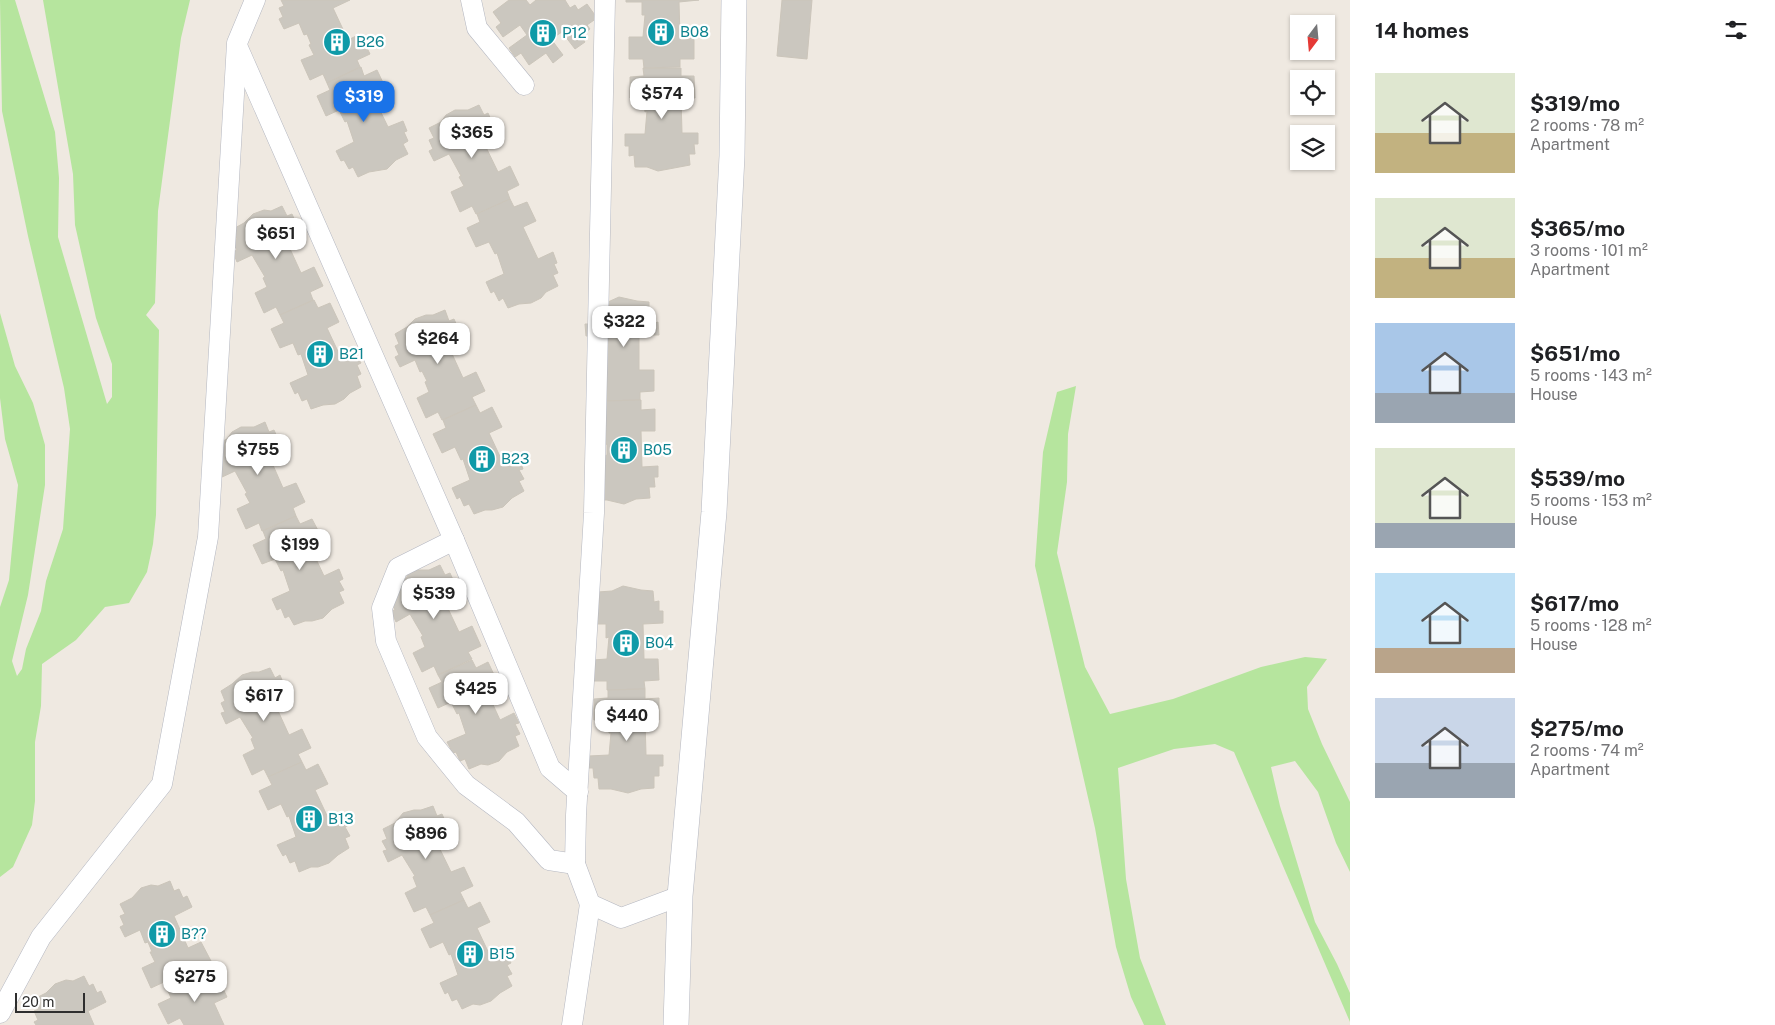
<!DOCTYPE html>
<meta charset="utf-8">
<style>
:root{--surface:#fff;--page:#f2f2f2;--text:#202124;--muted:#757577;--accent:#1a73e8}
body{margin:0;font-family:"Public Sans",sans-serif;background:var(--page);color:var(--text);height:100vh;display:flex;flex-direction:column;font-size:19px;white-space:nowrap}
*{box-sizing:border-box;margin:0}
p{font-size:16px;color:var(--muted)}
.icon{flex:none;width:28px;height:28px;fill:none;stroke:currentColor;stroke-width:2;stroke-linecap:round;stroke-linejoin:round}
.map{position:relative;flex:1;overflow:hidden}
.drawer{display:flex;flex-direction:column;background:var(--surface);width:425px}
.drawer>*{flex:none}
.needle{width:32px;rotate:196deg}
.fabs{position:absolute;left:1290px;top:15px;display:grid;gap:10px}
.fabs a{display:grid;place-items:center;width:45px;height:45px;border-radius:0px;background:var(--surface);box-shadow:0 1px 4px #0004;font-size:25px}
.scale{position:absolute;left:15px;bottom:12px;width:70px;box-sizing:border-box;padding-left:5px;border:2px solid #2e2e2e;border-top:0;font-size:14px;line-height:18px;white-space:nowrap;color:#2e2e2e;-webkit-text-stroke:4px #fff;paint-order:stroke}
.price{position:absolute;translate:-50% -42px;padding:0 11px;border-radius:10px;background:#fff;color:#222;font-size:16px;line-height:32px;filter:drop-shadow(0 1px 2px #0008)}
.price::after{content:'';position:absolute;left:50%;top:30px;width:15px;height:11px;margin-left:-8px;background:inherit;clip-path:polygon(0 0,100% 0,50% 100%)}
.price.active{background:var(--accent);color:#fff}
ul{padding:0;list-style:none}
li{display:flex;align-items:center;gap:15px;height:125px;padding:0 25px}
li span{display:grid;place-items:center;flex:none;width:140px;height:100px;border-radius:0px;color:#555}
li>.icon{margin-inline-start:auto}
span .icon{width:60px;height:60px;fill:#fffc;stroke-width:1}
li b{font-size:21px}
h2{display:flex;justify-content:space-between;align-items:center;height:60px;padding:0 25px;font-size:21px}
main{display:flex;flex:1;min-height:0}
.map>svg:first-child{display:block}
.green{fill:#b6e59e}
.building{fill:#cbc7bf;stroke:#cbc5ba}
.lines{fill:none;stroke-linecap:round;stroke-linejoin:round}
.minor-casing{stroke:#b4b7c1;stroke-width:21}
.tertiary-casing{stroke:#b4b7c1;stroke-width:26}
.minor{stroke:#fff;stroke-width:20}
.tertiary{stroke:#fff;stroke-width:25}
.labels{text-anchor:middle;stroke-width:4.5;stroke-linejoin:round;paint-order:stroke}
.culture-label{font-size:15px;fill:#0d838f;stroke:#fff;text-anchor:start}
</style>
<main>
<div class="map">
<svg width="1350" height="1025" viewBox="0 0 1350 1025">
<rect width="100%" height="100%" fill="#efe9e1"/>
<g class="green">
<polygon points="0,0 15,0 55,132 59,178 58,237 107,404 112,397 112,364 96,318 75,225 73,174 43,0 190,0 181,38 158,211 155,303 146,315 159,330 156,515 153,544 147,572 129,603 105,607 76,640 42,664 41,706 35,742 35,801 32,825 13,867 0,877 0,607 9,580 18,485 5,439 0,398 0,313 15,366 33,403 45,445 45,485 28,595 12,661 17,676 22,669 26,649 41,611 46,581 63,529 70,429 64,388 28,236 2,111"/>
<polygon points="1076,386 1068,434 1067,482 1057,553 1085,667 1110,714 1173,699 1261,667 1305,657 1327,659 1307,687 1308,709 1322,744 1350,802 1350,872 1336,843 1318,792 1295,761 1271,767 1280,806 1315,922 1337,964 1350,993 1350,1022 1234,752 1215,744 1174,749 1118,768 1126,879 1140,958 1166,1025 1144,1025 1131,997 1116,947 1095,828 1035,566 1043,452 1057,392"/>
</g>
<g class="building">
<polygon points="281,0 350,0 333,8 348,40 360,34 370,54 357,60 360,67 327,83 323,74 310,80 301,60 314,55 309,45 311,44 307,34 304,35 299,23 284,29 279,19 283,17 279,8 284,6"/>
<polygon points="509,0 526,0 530,5 536,0 565,0 570,8 575,5 578,10 587,4 597,18 587,25 590,29 581,36 585,42 575,49 562,32 551,39 563,55 553,63 546,53 529,65 521,53 515,57 509,48 527,35 520,25 503,37 496,27 501,23 493,12"/>
<polygon points="626,0 699,0 679,2 680,37 694,37 694,59 680,59 680,67 644,68 643,59 629,59 629,37 643,37 645,15 642,15 642,2 626,2"/>
<polygon points="782,0 812,0 807,59 777,56"/>
<polygon points="361,67 364,76 377,70 386,89 373,96 388,127 403,121 407,131 404,132 408,141 403,144 408,154 396,160 387,169 369,172 358,177 353,167 349,169 344,160 341,161 336,151 354,142 347,121 345,122 339,110 326,116 317,96 330,90 327,83"/>
<polygon points="643,68 681,68 681,76 694,76 695,98 681,98 682,133 698,133 698,144 694,144 695,154 689,154 690,165 658,171 647,167 635,167 634,155 629,156 629,146 625,146 625,134 645,134 647,111 645,112 644,98 630,98 630,77 644,76"/>
<polygon points="479,105 484,115 488,113 492,122 496,120 501,131 482,139 498,172 510,166 519,185 507,191 510,199 476,214 472,206 460,212 451,192 464,186 459,177 461,176 449,154 434,161 429,151 433,149 429,140 434,138 429,128 441,122 446,115 455,110 468,110"/>
<polygon points="510,199 514,207 527,202 536,221 523,227 538,259 553,252 557,263 554,264 558,273 553,275 558,286 546,292 541,298 531,303 519,304 508,308 503,298 499,301 494,291 491,293 486,282 504,274 497,253 495,254 489,242 476,247 467,228 480,222 477,214"/>
<polygon points="282,206 287,216 292,214 296,223 299,221 304,232 286,240 301,273 314,267 323,286 310,292 313,300 280,315 276,307 264,313 255,293 267,287 263,278 265,277 252,255 237,262 233,252 237,250 232,241 237,239 233,229 244,223 253,214 264,210 271,211"/>
<polygon points="619,297 637,301 649,302 649,313 654,312 655,323 658,322 659,335 639,335 639,370 654,370 654,391 640,392 640,400 603,401 602,335 586,336 585,324 590,324 608,302"/>
<polygon points="314,300 318,308 330,303 339,322 327,328 342,360 356,353 361,363 357,365 361,374 357,376 361,387 350,393 344,399 335,404 323,405 311,409 307,399 302,401 298,392 295,394 290,383 308,375 301,354 298,355 293,343 280,348 271,329 284,323 280,315"/>
<polygon points="445,310 449,321 454,319 458,328 461,326 467,337 448,345 463,378 476,372 485,391 472,397 476,405 442,420 438,412 426,418 417,398 429,392 425,382 427,381 422,371 420,372 415,360 400,367 395,357 399,355 395,346 399,344 395,334 407,327 415,319 426,315 433,315"/>
<polygon points="641,400 641,410 655,409 655,431 641,431 642,467 658,466 658,477 654,477 655,487 649,487 650,498 636,499 624,504 607,500 594,500 605,456 607,455 607,444 604,445 604,401"/>
<polygon points="476,405 480,413 492,407 502,427 489,433 504,465 519,458 523,469 519,470 524,479 519,481 524,491 512,498 503,507 492,510 485,510 474,514 469,504 464,506 460,497 457,499 452,488 470,480 463,459 461,460 455,447 442,453 433,434 446,428 443,420"/>
<polygon points="265,422 269,432 274,430 278,439 282,437 287,448 269,456 283,488 296,483 305,502 293,508 296,516 262,531 259,523 246,529 237,509 250,503 245,494 247,493 235,471 220,478 215,445 227,439 232,432 241,427 254,427"/>
<polygon points="296,516 300,524 312,519 322,538 309,544 324,576 339,569 343,579 339,581 344,590 339,592 344,603 332,609 323,618 312,621 305,621 294,625 289,616 285,618 281,608 277,610 272,599 290,591 283,570 281,571 275,559 262,564 253,545 266,539 263,531"/>
<polygon points="440,565 445,575 450,573 454,582 457,581 462,591 444,600 459,632 472,626 481,646 468,652 472,659 438,675 434,666 422,672 413,653 425,647 421,637 423,636 410,614 396,622 391,611 395,610 391,600 408,575 417,570 429,570"/>
<polygon points="623,586 641,590 653,591 654,602 659,601 659,611 663,611 663,623 643,624 644,659 658,659 659,680 644,681 645,689 607,690 607,681 593,681 593,660 607,659 609,637 606,638 606,624 590,624 593,603 599,603 598,592 612,591"/>
<polygon points="472,660 476,668 488,662 497,681 485,687 500,720 514,713 519,723 515,724 520,734 515,736 519,746 507,752 499,761 488,765 481,764 469,769 465,759 460,761 456,752 453,753 447,742 466,734 459,713 457,714 451,702 438,708 429,688 442,682 438,675"/>
<polygon points="270,668 275,678 280,675 284,685 288,683 292,694 274,702 289,735 302,729 311,748 298,754 302,762 268,777 264,769 252,775 243,755 255,749 251,739 253,738 240,717 226,724 221,713 225,712 221,703 225,701 221,691 232,684 242,675 252,672 259,672"/>
<polygon points="645,689 645,699 659,698 659,720 645,720 646,755 663,755 663,766 659,766 659,776 654,776 654,788 641,789 628,793 611,789 599,789 598,778 594,778 593,768 589,768 589,756 609,755 611,733 609,733 608,720 594,720 594,699 608,698 608,690"/>
<polygon points="302,762 306,770 318,764 328,784 315,790 330,822 344,815 349,825 345,827 350,836 345,838 349,848 338,855 329,863 318,867 311,867 299,872 295,861 290,863 286,854 283,856 277,845 296,837 289,816 287,817 281,804 268,810 259,791 272,785 268,777"/>
<polygon points="433,806 437,816 442,814 446,823 449,821 454,832 436,841 451,872 464,867 473,886 460,892 464,900 430,915 426,907 414,912 405,893 417,887 413,877 415,876 402,855 388,862 383,851 387,850 382,841 387,839 383,829 395,823 403,813 414,810 421,810"/>
<polygon points="170,881 174,891 179,889 183,898 187,896 192,907 174,916 188,948 201,942 211,961 197,967 201,975 168,990 164,982 151,988 142,968 155,962 150,952 152,952 148,942 145,943 140,930 125,937 120,927 124,925 120,916 125,914 120,904 132,898 141,888 151,885 158,886"/>
<polygon points="464,900 468,908 480,902 490,922 477,928 492,960 506,953 511,963 507,965 512,974 507,976 512,986 500,993 491,1001 480,1005 473,1004 462,1009 457,999 452,1001 448,992 445,994 440,983 458,975 451,954 449,955 443,942 430,948 421,929 434,923 430,915"/>
<polygon points="202,975 205,983 218,978 227,997 214,1003 224,1025 184,1025 180,1018 168,1024 158,1004 171,998 168,991"/>
<polygon points="84,976 89,986 93,984 97,993 101,991 106,1002 88,1011 94,1025 36,1025 34,1022 38,1020 34,1011 39,1009 34,999 46,993 55,984 66,980 73,981"/>
</g>
<g class="lines">
<g class="minor-casing">
<g id="minor">
<polyline points="471,0 477,28 524,85"/>
<polyline points="605,0 594,513 576,815 575,864 590,904 621,918 680,896"/>
<polyline points="238,48 454,540 550,768 578,792"/>
<polyline points="454,540 398,568 382,608 386,641 427,737 466,785 516,822 549,860 575,864"/>
<polyline points="0,1013 41,937 162,784 208,537 237,43 255,0"/>
<polyline points="572,1025 590,904"/>
</g>
</g>
<g class="tertiary-casing">
<polyline id="tertiary" points="676,1025 680,896 714,512 732,156 734,0"/>
</g>
<use href="#minor" class="minor"/>
<use href="#tertiary" class="tertiary"/>
</g>
<defs>
<g id="building-disc" transform="scale(1.4375)"><circle r="9.5" fill="#0f9aa8" stroke="#fff"/><path d="M-4-6H4V6H1V3H-1V6H-4ZM-2.5-4.3h1.7v1.8h-1.7ZM.8-4.3h1.7v1.8H.8ZM-2.5-1h1.7V.8h-1.7ZM.8-1h1.7V.8H.8Z" fill="#fff"/></g>
</defs>
<g fill-rule="evenodd">
<use href="#building-disc" x="661" y="32"/>
<use href="#building-disc" x="543" y="33"/>
<use href="#building-disc" x="337" y="42"/>
<use href="#building-disc" x="320" y="354"/>
<use href="#building-disc" x="624" y="450"/>
<use href="#building-disc" x="482" y="459"/>
<use href="#building-disc" x="626" y="643"/>
<use href="#building-disc" x="309" y="819"/>
<use href="#building-disc" x="162" y="934"/>
<use href="#building-disc" x="470" y="954"/>
</g>
<g class="labels">
<g class="culture-label">
<text x="680" y="37">B08</text>
<text x="562" y="38">P12</text>
<text x="356" y="47">B26</text>
<text x="339" y="359">B21</text>
<text x="643" y="455">B05</text>
<text x="501" y="464">B23</text>
<text x="645" y="648">B04</text>
<text x="328" y="824">B13</text>
<text x="181" y="939">B??</text>
<text x="489" y="959">B15</text>
</g>
</g>
</svg>
<div class="fabs">
<a><svg class="needle" viewBox="-14 -14 28 28"><path d="M0-13l5 13h-10z" fill="#e53935"/><path d="M0 13l5-13h-10z" fill="#757577"/></svg></a>
<a><svg class="icon" aria-label="locate" viewBox="0 0 24 24"><circle cx="12" cy="12" r="6"/><path d="M12 2v4M12 18v4M2 12h4M18 12h4"/></svg></a>
<a><svg class="icon" aria-label="layers" viewBox="0 0 24 24"><path d="M12 4l9 5-9 5-9-5zM3 14l9 5 9-5"/></svg></a>
</div>
<div class="scale">20 m</div>
<b class="price" style="left:662px;top:120px">$574</b>
<b class="price active" style="left:364px;top:123px">$319</b>
<b class="price" style="left:472px;top:159px">$365</b>
<b class="price" style="left:276px;top:260px">$651</b>
<b class="price" style="left:624px;top:348px">$322</b>
<b class="price" style="left:438px;top:365px">$264</b>
<b class="price" style="left:258px;top:476px">$755</b>
<b class="price" style="left:300px;top:571px">$199</b>
<b class="price" style="left:434px;top:620px">$539</b>
<b class="price" style="left:476px;top:715px">$425</b>
<b class="price" style="left:264px;top:722px">$617</b>
<b class="price" style="left:627px;top:742px">$440</b>
<b class="price" style="left:426px;top:860px">$896</b>
<b class="price" style="left:195px;top:1003px">$275</b>
</div>
<section class="drawer">
<h2>14 homes<svg class="icon" aria-label="filters" viewBox="0 0 24 24"><path d="M4 7h16M4 17h16"/><circle cx="9" cy="7" r="2"/><circle cx="15" cy="17" r="2"/></svg></h2>
<ul>
<li><span style="background:linear-gradient(#dfe7d0 60%,#c2b280 0)"><svg class="icon" aria-label="home" viewBox="0 0 24 24"><path d="M3 11l9-7 9 7M6 9v11h12V9"/></svg></span><div><b>$319/mo</b><p>2 rooms · 78 m²</p><p>Apartment</p></div></li>
<li><span style="background:linear-gradient(#dfe7d0 60%,#c2b280 0)"><svg class="icon" aria-label="home" viewBox="0 0 24 24"><path d="M3 11l9-7 9 7M6 9v11h12V9"/></svg></span><div><b>$365/mo</b><p>3 rooms · 101 m²</p><p>Apartment</p></div></li>
<li><span style="background:linear-gradient(#a9c7e8 70%,#9aa5b1 0)"><svg class="icon" aria-label="home" viewBox="0 0 24 24"><path d="M3 11l9-7 9 7M6 9v11h12V9"/></svg></span><div><b>$651/mo</b><p>5 rooms · 143 m²</p><p>House</p></div></li>
<li><span style="background:linear-gradient(#dfe7d0 75%,#9aa5b1 0)"><svg class="icon" aria-label="home" viewBox="0 0 24 24"><path d="M3 11l9-7 9 7M6 9v11h12V9"/></svg></span><div><b>$539/mo</b><p>5 rooms · 153 m²</p><p>House</p></div></li>
<li><span style="background:linear-gradient(#bfe0f5 75%,#b9a48a 0)"><svg class="icon" aria-label="home" viewBox="0 0 24 24"><path d="M3 11l9-7 9 7M6 9v11h12V9"/></svg></span><div><b>$617/mo</b><p>5 rooms · 128 m²</p><p>House</p></div></li>
<li><span style="background:linear-gradient(#c9d6e8 65%,#9aa5b1 0)"><svg class="icon" aria-label="home" viewBox="0 0 24 24"><path d="M3 11l9-7 9 7M6 9v11h12V9"/></svg></span><div><b>$275/mo</b><p>2 rooms · 74 m²</p><p>Apartment</p></div></li>
</ul>
</section>
</main>
